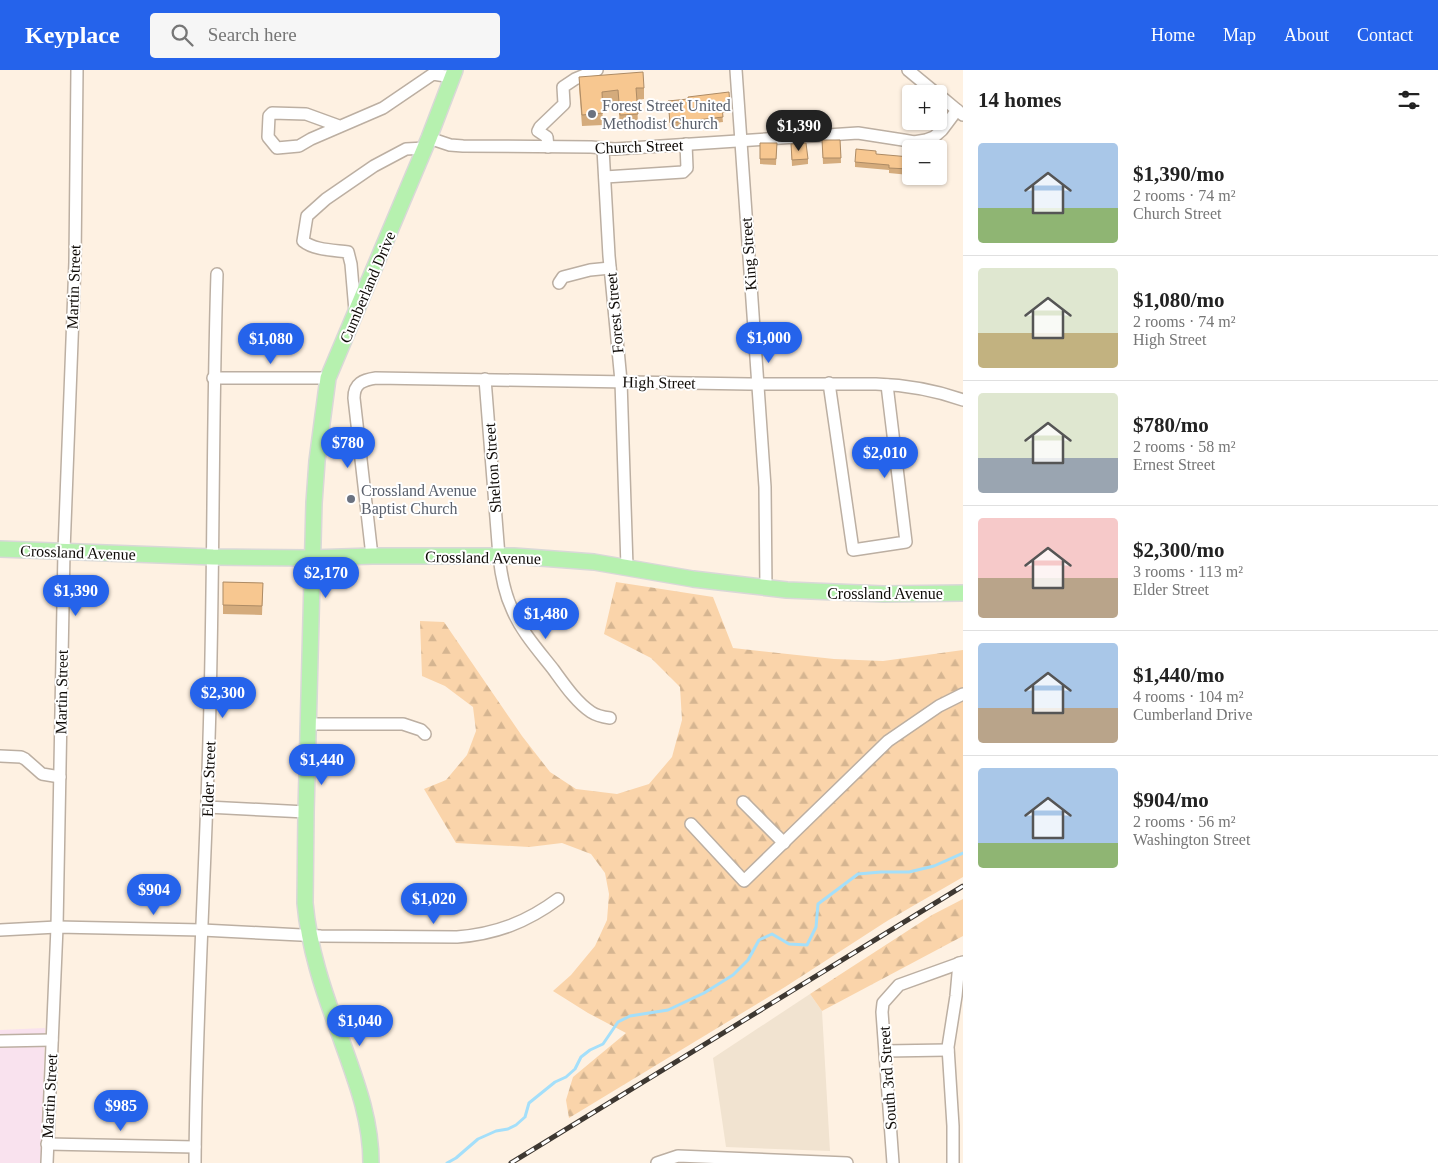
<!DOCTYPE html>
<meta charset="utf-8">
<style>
:root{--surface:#fff;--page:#f6f6f6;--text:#222;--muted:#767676;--line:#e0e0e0;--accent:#2563eb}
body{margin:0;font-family:Georgia,serif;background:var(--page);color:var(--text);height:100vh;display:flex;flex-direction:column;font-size:19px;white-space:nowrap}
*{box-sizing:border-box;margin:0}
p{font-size:16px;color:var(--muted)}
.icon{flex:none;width:28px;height:28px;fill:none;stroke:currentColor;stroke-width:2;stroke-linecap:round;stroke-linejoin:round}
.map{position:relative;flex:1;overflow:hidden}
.details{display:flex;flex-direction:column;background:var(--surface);width:475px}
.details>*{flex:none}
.fabs{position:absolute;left:902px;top:15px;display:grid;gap:10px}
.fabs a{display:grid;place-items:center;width:45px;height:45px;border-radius:5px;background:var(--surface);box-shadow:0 1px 4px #0004;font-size:25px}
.price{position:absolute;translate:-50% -42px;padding:0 11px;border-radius:18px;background:var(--accent);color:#fff;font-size:16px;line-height:32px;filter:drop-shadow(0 1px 2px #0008)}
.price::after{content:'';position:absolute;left:50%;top:30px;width:15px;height:11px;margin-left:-8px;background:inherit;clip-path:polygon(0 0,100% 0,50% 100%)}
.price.current{background:#222;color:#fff}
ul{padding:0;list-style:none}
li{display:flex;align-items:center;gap:15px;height:125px;padding:0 15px}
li+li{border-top:1px solid var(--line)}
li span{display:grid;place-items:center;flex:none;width:140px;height:100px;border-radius:5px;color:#555}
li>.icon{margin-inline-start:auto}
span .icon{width:60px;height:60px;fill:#fffc;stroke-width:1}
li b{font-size:21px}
h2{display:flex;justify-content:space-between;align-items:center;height:60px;padding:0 15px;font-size:21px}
header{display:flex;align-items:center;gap:30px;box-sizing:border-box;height:70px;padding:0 25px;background:var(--accent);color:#fff}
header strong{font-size:24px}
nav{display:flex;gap:28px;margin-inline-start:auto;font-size:18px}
.search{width:350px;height:45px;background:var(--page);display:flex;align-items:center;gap:12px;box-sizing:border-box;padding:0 18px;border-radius:5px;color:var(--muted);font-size:19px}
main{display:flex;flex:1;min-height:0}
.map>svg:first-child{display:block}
.industrial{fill:#f1e3d0}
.education{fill:#f9e2ee}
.forest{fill:url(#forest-firs)}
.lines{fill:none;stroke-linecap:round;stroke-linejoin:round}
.stream{stroke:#a4dffa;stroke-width:3}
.minor-casing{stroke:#bcafa2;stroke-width:14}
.major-casing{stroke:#d9d8d7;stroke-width:18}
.minor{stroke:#fff;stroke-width:11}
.major{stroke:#b6f1af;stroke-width:15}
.rail-casing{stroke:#3e3832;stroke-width:5}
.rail{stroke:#fff;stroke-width:3;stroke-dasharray:9;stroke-linecap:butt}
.wall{fill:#d4ab7c}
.building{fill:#f7c790;stroke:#ad8b65}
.worship-dot{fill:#6b7280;stroke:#fff;stroke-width:2}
.labels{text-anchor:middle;stroke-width:4;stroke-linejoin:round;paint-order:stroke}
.worship-label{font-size:16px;fill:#5b616d;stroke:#fff;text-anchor:start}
.street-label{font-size:16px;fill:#0f0b07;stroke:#fff}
</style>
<header>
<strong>Keyplace</strong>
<div class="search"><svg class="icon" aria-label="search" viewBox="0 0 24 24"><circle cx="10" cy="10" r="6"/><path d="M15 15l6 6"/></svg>Search here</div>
<nav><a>Home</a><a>Map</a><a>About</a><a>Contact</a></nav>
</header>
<main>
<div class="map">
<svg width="963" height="1093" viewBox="0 0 963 1093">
<defs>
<pattern id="forest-firs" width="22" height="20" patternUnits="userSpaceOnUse" patternTransform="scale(1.25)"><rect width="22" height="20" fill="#fad4aa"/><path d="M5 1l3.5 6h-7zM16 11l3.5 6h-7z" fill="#d5b591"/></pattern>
</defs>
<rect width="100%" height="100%" fill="#fef1e2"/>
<polygon class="industrial" points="810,924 822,941 830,1081 726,1077 713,988"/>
<polygon class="education" points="45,958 41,1093 0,1093 0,960"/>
<g class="forest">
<polygon points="616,512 713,527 733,578 834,589 883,591 963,580 963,807 887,851 785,917 569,1048 566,1030 573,1007 626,963 588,943 553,921 571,905 595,876 607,850 609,824 605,803 591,784 562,773 529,777 456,773 424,719 446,710 467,685 476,661 473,637 445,616 422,606 420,551 444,552 522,666 550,702 576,719 617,724 649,714 672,687 682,650 680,617 651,588 604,564"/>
<polygon points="963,829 963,866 822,941 810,924 932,845"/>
</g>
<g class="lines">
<polyline class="stream" points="447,1093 456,1088 478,1069 496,1061 508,1059 516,1055 525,1047 529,1033 555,1012 566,1007 575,999 581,987 590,980 603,974 618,952 630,946 668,940 704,923 733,905 748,890 759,870 772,864 789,874 807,875 816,857 818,834 858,804 881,802 909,802 934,796 963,783"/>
<g class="minor-casing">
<g id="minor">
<polyline points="736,0 765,417 766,519"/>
<polyline points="908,0 937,24"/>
<polyline points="939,25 963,45"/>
<polyline points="339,56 306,44 272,43 269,46 268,67 277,78 299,76 311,69 383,38 433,4 452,7"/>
<polyline points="429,68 450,75 463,76 591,77 615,79 858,63 903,70 914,72 926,70 934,67 942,60 957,40"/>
<polyline points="548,77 547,67 538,61 540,57 564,34 563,17 575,9 597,0"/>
<polyline points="603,79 609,186 621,311 627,497"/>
<polyline points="605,107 683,102 687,98 686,74"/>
<polyline points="559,213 563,207 590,200 610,198"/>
<path d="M355,241l-4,-47 -3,-12c-15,-2 -34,-2 -45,-11l4,-25 19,-17 48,-33 32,-17 19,-1"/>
<polyline points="213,308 328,308"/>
<path d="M485,309l14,177c2,19 5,36 13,53 9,22 26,41 41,60 11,15 23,33 38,43 6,4 12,5 19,6"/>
<polyline points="829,313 853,480 906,472 887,315"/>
<path d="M372,486l-18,-158c0,-15 9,-18 22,-20l373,6h127c29,1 59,6 87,16"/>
<polyline points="308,654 403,654 421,660 425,664"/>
<polyline points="0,686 21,687 25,689 42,704 60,707"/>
<polyline points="743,732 784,773"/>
<polyline points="207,737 306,742"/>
<polyline points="691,754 744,811 888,671 939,636 963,624"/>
<path d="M0,860l57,-3 145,3 119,6 136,1c39,-3 70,-15 101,-38"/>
<polyline points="0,971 52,970"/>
<polyline points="885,981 948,980"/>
<polyline points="47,1074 195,1077"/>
<polyline points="47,1093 57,857 64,481 75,192 77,0"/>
<path d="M195,1093c1,-141 10,-283 14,-424 5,-155 3,-310 8,-465"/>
<polyline points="657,1093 678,1086 847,1093"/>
<polyline points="893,1093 882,942 883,933 899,915 963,892"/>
<polyline points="953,1093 953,1056 948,977 956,926 959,893"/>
</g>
</g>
<g class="major-casing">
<g id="major">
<polyline points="0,479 213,487 312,488 372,486 514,486 594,492 693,509 787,520 884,524 963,523"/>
<path d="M371,1093c0,-47 -17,-87 -32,-130 -16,-43 -30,-85 -34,-130l1,-91 8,-309 3,-42 11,-83 101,-240 26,-68"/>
</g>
</g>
<use href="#minor" class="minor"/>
<use href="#major" class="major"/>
<g class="rail-casing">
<polyline id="rail" points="511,1093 963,816"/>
</g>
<use href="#rail" class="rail"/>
</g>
<g class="wall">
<polygon points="579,7 644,18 644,29 637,30 638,55 620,56 618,31 602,33 603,55 582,56 579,18"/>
<polygon points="668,31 730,36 730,42 722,43 723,52 670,58"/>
<polygon points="822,70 840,70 841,93 823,94"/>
<polygon points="760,73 777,73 776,95 760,94"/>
<polygon points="791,74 808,89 808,94 792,96"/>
<polygon points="876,84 910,92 909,105 889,103 889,100 855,97 855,92"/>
<polygon points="223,512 263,513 262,545 223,544"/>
</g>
<g class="building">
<polygon points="643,2 644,18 636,18 638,44 620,45 618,20 602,22 603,43 582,45 579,7"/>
<polygon points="729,22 730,36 722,37 723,47 670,53 668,31 688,29 688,27"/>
<polygon points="822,70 840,70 841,88 823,88"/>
<polygon points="760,73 777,73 776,89 760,89"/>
<polygon points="806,73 808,89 792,90 791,74"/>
<polygon points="856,79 876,81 876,84 910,87 909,99 889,98 889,95 855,92"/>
<polygon points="223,512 263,513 262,536 223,535"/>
</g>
<g class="worship-dot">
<circle cx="592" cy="44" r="5"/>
<circle cx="351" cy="429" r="5"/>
</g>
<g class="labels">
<g class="worship-label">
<text x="602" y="41">Forest Street United<tspan x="602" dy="18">Methodist Church</tspan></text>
<text x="361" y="426">Crossland Avenue<tspan x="361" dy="18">Baptist Church</tspan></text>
</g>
<g class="street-label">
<text transform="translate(639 76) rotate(-2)" y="6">Church Street</text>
<text transform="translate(748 184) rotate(-94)" y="6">King Street</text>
<text transform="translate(73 217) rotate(-88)" y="6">Martin Street</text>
<text transform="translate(367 217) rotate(-67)" y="6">Cumberland Drive</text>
<text transform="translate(614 243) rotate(-95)" y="6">Forest Street</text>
<text transform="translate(659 312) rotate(1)" y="6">High Street</text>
<text transform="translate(492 398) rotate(-94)" y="6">Shelton Street</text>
<text transform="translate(78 482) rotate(2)" y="6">Crossland Avenue</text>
<text transform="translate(483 487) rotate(1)" y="6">Crossland Avenue</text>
<text x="885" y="529">Crossland Avenue</text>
<text transform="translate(61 622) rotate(-89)" y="6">Martin Street</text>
<text transform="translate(208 709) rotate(-88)" y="6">Elder Street</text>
<text transform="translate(887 1008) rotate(-94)" y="6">South 3rd Street</text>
<text transform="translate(49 1026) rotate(-87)" y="6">Martin Street</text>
</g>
</g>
</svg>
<div class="fabs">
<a>+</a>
<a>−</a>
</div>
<b class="price current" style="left:799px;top:82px">$1,390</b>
<b class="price" style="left:769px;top:294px">$1,000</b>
<b class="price" style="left:271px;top:295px">$1,080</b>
<b class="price" style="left:348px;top:399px">$780</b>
<b class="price" style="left:885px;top:409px">$2,010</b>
<b class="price" style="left:326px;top:529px">$2,170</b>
<b class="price" style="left:76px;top:547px">$1,390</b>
<b class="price" style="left:546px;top:570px">$1,480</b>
<b class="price" style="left:223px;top:649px">$2,300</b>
<b class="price" style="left:322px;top:716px">$1,440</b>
<b class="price" style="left:154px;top:846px">$904</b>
<b class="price" style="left:434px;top:855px">$1,020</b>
<b class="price" style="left:360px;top:977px">$1,040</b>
<b class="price" style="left:121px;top:1062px">$985</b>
</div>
<section class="details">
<h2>14 homes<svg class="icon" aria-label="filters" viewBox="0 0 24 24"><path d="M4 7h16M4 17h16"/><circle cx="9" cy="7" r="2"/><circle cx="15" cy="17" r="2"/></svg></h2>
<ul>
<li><span style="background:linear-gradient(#a9c7e8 65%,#8fb573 0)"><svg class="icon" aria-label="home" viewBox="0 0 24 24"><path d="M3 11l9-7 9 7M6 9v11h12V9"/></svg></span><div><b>$1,390/mo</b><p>2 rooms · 74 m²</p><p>Church Street</p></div></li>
<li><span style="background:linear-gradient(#dfe7d0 65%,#c2b280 0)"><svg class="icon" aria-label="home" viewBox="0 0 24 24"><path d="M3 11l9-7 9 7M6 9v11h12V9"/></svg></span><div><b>$1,080/mo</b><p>2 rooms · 74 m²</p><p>High Street</p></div></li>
<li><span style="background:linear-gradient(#dfe7d0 65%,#9aa5b1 0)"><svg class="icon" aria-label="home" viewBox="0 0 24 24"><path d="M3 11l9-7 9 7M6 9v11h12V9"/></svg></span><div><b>$780/mo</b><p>2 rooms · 58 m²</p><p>Ernest Street</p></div></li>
<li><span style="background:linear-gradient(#f6c9c9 60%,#b9a48a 0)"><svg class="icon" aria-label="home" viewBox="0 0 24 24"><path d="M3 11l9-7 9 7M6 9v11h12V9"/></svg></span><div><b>$2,300/mo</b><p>3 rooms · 113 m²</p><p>Elder Street</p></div></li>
<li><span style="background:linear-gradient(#a9c7e8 65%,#b9a48a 0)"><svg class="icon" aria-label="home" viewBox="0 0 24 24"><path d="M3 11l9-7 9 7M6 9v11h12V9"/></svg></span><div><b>$1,440/mo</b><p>4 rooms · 104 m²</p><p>Cumberland Drive</p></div></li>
<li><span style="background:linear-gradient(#a9c7e8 75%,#8fb573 0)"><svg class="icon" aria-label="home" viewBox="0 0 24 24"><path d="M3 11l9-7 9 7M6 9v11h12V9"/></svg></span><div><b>$904/mo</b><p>2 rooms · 56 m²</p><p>Washington Street</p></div></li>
</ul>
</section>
</main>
